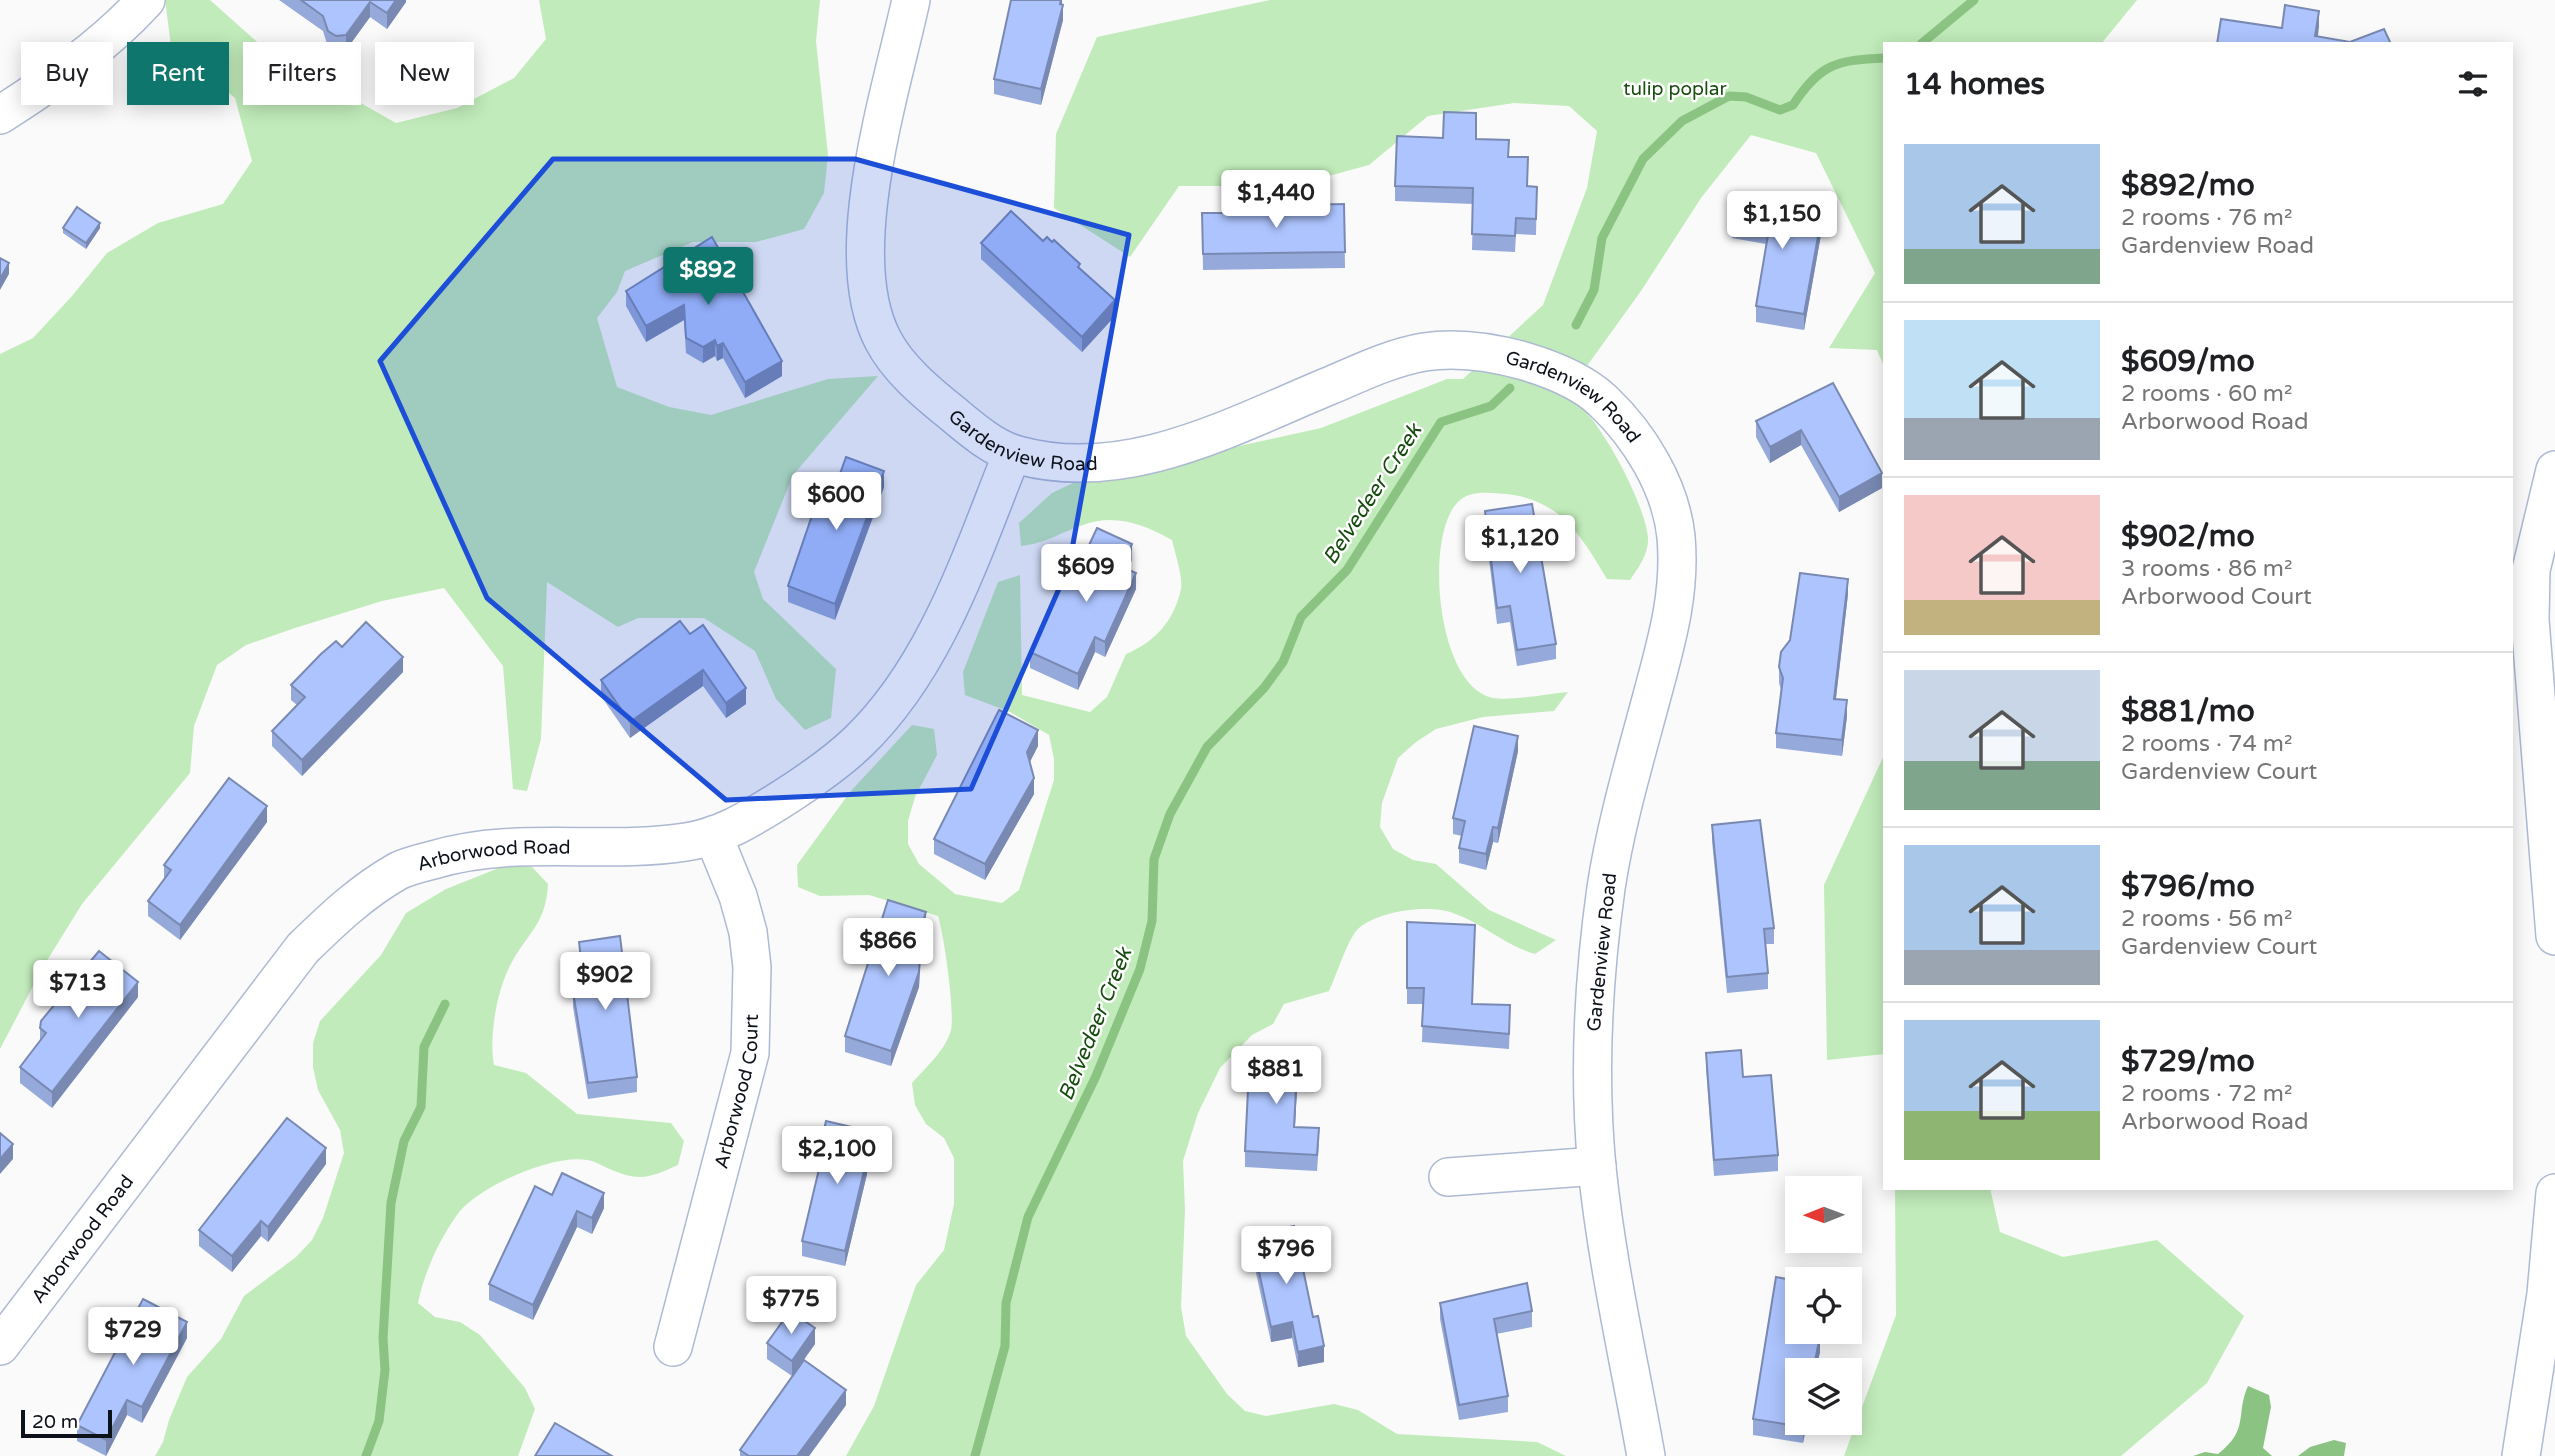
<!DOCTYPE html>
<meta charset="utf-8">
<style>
:root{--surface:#fff;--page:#f6f6f6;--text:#202124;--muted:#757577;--line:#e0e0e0;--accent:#0f766e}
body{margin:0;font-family:"Varela Round",sans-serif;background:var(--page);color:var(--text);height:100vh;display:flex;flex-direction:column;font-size:26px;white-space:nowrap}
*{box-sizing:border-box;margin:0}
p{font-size:23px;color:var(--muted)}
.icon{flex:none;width:38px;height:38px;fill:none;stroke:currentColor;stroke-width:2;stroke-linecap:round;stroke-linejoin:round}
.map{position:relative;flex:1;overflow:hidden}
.drawer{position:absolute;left:1883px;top:42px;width:630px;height:1148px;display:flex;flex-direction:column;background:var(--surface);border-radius:0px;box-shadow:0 4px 18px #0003}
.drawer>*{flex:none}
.hud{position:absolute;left:21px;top:42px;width:665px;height:63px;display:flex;gap:14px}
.needle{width:46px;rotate:269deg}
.fabs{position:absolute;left:1785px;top:1176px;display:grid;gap:14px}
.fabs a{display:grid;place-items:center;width:77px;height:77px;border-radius:0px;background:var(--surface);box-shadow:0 4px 18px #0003;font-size:35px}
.scale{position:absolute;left:21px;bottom:18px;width:91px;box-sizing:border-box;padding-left:7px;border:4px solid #0d111a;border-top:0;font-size:19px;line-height:24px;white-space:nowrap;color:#0d111a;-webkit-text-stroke:5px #fff;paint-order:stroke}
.price{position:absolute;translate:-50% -60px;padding:0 16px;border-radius:7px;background:#fff;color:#222;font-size:23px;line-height:46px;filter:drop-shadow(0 2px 4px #0008)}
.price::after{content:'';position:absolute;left:50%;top:42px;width:21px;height:16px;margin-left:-10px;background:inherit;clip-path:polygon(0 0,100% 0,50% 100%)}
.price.selected{background:var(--accent);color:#fff}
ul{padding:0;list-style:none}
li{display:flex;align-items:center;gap:21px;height:175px;padding:0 21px}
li+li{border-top:2px solid var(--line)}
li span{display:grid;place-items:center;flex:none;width:196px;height:140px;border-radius:0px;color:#555}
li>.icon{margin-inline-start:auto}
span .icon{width:84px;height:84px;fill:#fffc;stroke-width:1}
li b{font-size:30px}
h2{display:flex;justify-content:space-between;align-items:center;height:84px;padding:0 21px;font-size:30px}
.tag{padding:0 24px;border-radius:0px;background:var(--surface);box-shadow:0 4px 18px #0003;font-size:24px;line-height:63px}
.tag.selected{background:var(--accent);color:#fff}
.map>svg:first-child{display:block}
.green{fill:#c1ebba}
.water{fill:#8bc383}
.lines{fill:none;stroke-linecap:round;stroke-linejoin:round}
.stream{stroke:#8bc383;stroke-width:9}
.minor-casing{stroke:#aeb9d3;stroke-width:40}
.minor{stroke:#fff;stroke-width:37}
.wall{fill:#95a9da}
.shaded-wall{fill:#7989b2}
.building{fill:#adc4fe;stroke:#7989b2;stroke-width:2}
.marked{fill:#1d4ed8;fill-opacity:0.2;stroke:#1d4ed8;stroke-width:5;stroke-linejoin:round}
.labels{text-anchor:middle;stroke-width:5;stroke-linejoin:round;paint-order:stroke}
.park-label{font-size:19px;fill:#194f10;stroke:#fff}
.street-label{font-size:19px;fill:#0d111a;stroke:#fff}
.water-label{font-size:21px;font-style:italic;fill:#154c0d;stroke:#fff}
</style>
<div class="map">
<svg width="2555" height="1456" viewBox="0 0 2555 1456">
<rect width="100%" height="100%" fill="#fafafa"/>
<g class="green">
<polygon points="165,0 210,0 265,49 396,123 457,108 514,78 546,39 539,0 820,0 816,41 828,155 824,193 804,229 756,242 693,242 625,271 617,292 597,318 617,387 669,407 711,415 828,379 878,376 793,475 754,572 763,599 836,669 831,718 805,730 776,699 755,651 704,618 638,618 618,627 547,582 541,739 527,791 513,789 503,666 444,588 382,601 295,628 246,645 217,665 194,726 190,773 82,904 43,967 0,1049 0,354 33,338 72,296 107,253 158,223 223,204 252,161 235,98 171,46"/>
<path d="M1270,0h867l-36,44h-216v325l-8,-19 -48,-2 46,-75 -59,-120 -65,-18 -50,63 -60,93 -75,104c6,6 15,10 20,17 23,26 58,91 62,125 1,17 -9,30 -18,43l-23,-1c-26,-43 -46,-79 -100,-85 -16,-1 -38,-5 -50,9 -33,36 -20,184 36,195 19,3 54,-4 75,-6l-14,19 -71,6 -47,12 -20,13 -18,16 -16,45 -2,24 13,22 20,11 23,4 53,46 67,30 -21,14c-31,-9 -53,-31 -82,-41 -24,-9 -74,-2 -94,15 -11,9 -23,49 -30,63l-45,13 -11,20 -21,11 -32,33 -22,45 -15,48 2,49 -4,97 5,29 41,58 18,17 21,5 68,-12 24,6 39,24 140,8 29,14h-720l28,-50 42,-121 28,-35 10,-46v-46l-10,-20 -18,-14 -11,-19 -3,-22c14,-16 33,-32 39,-53 4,-18 -7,-95 -13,-114l-69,-21 -49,1 -22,-9 -1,-22 53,-73 62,-67 22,4 3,26 -22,42 -7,24v23l11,20 36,30 47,9 17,-13 35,-110v-21l-5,-24 -39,-23 -45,-17 -2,-23 35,-90 22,-7 2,120 68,17 17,-15 19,-43c29,-12 48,-33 55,-65 2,-13 -6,-35 -9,-49 -28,-16 -58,-27 -89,-15 -24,8 -36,18 -62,21l-2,-23 33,-30 21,-10 248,-55 126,-49h16l80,-74 44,-117 10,-57 -28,-25 -55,-3 -86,13 -59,49 -77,21h-113l-49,71 -76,-49 2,-74 41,-97z"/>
<polygon points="1885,753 1885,1054 1827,1060 1824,885"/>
<path d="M509,864l23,3 16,17c-2,43 -24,51 -40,86 -12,25 -19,69 -14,95l32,8 51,41 94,9 13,18 -6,24c-27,12 -38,17 -66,5 -8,-3 -17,-9 -25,-10 -35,-6 -110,27 -130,55 -18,25 -33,58 -39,88l17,14 25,5 20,13 45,53 10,21 -17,47h-363l8,-14 6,-22 18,-43 34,-38 23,-43 52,-39 16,-17 11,-22 21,-65 -4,-23 -22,-40 -5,-23v-24l7,-22 61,-66 25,-42 40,-24z"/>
<polygon points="1895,1188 1990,1188 2000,1232 2063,1257 2157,1240 2244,1316 2207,1383 2121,1456 1844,1456 1896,1315"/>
</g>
<g class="water">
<path d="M2248,1386l21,9 2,12 -8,41 9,8h-79l12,-4 13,2c32,-25 17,-39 30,-68z"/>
<polygon points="2334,1440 2346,1443 2344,1456 2298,1456 2310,1447"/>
</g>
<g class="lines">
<g class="stream">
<polyline points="1921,44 1974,0"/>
<path d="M1576,325l18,-35 8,-52 41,-79 39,-38 47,-25 17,1 34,13 13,-5c27,-41 43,-45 92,-47"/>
<polyline points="366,1456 379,1421 385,1370 383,1338 391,1203 404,1141 421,1107 424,1047 445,1004"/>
<polyline points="975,1456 1005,1346 1006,1303 1028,1217 1096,1076 1140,969 1152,921 1154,859 1170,814 1207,747 1264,688 1283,662 1301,617 1347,570 1441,422 1491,406 1510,388"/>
</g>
<g class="minor-casing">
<g id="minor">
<path id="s1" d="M911,0c-20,92 -73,255 -28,340 15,29 44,53 69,73 19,16 42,36 66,42 108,30 214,-29 311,-69 31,-13 61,-28 95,-34 33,-5 68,0 100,9 27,8 58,20 79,40 37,35 68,86 73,136 5,55 -9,103 -23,155 -17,64 -37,130 -47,196 -13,93 -18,186 -9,280 10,97 32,192 49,288"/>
<path d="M0,115c53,-34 103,-68 146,-115"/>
<polyline points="2555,470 2531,570 2530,620 2555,936"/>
<polyline points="1448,1177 1597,1166"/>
<path id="s2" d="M0,1346l303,-398c30,-29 58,-56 95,-77 10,-5 23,-8 35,-11 82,-25 169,-5 253,-18 34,-5 62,-22 91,-40 27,-17 58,-38 81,-60 79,-76 114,-189 154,-288"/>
<path id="s3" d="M673,1347l77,-294 2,-86 -4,-35 -10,-36 -25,-61"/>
<polyline points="2521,1456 2546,1294 2555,1193"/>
</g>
</g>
<use href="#minor" class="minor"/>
</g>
<g class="wall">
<polygon points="279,0 406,0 406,2 387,29 370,17 346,50 336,52 328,47 323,31"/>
<polygon points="1062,0 1063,20 1041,105 994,94 994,79"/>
<polygon points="1476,139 1509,157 1528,186 1537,187 1536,235 1516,234 1515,252 1472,250 1473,204 1395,201 1395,186"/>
<polygon points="1344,204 1345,268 1203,270 1202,213 1247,213 1289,205"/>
<polygon points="1777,206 1822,229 1804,330 1756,322 1756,306 1766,244 1732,238 1732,223"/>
<polygon points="63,228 100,228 86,249 63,233"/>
<polygon points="712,237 782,376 745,398 723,358 717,361 715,356 703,363 686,353 684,320 646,342 626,306 626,291"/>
<polygon points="1043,241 1080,269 1115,316 1082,352 981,259 981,243"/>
<polygon points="1833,383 1882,488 1839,512 1801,445 1770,463 1756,437 1756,421"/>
<polygon points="884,487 835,620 788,602 788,586 831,499"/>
<polygon points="1485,511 1556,644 1556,659 1517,666 1510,622 1497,624 1485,527"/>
<polygon points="1132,560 1128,569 1136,589 1105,657 1095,652 1078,690 1030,668 1030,652 1069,588"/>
<polygon points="1848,594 1836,699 1847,716 1842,756 1776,748 1776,733 1781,690 1779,683 1779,667"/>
<polygon points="690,634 746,704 726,718 703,686 630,738 601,696 601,680"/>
<polygon points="342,647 403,672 302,776 272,746 272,731 297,705 291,700 291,685"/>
<polygon points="1038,746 1029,762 1034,794 985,880 934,854 934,839"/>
<polygon points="1518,751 1498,843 1493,842 1486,870 1459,863 1459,848 1462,836 1453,834 1453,818"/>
<polygon points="267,822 180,940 148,916 148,901 164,880 164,865"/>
<polygon points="1712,825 1774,928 1774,944 1766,944 1768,973 1768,989 1727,993 1712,841"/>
<polygon points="1407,922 1475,940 1472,1004 1510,1021 1509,1049 1422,1042 1423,1004 1407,1004"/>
<polygon points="926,928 916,956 920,973 919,987 891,1066 845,1052 845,1036"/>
<polygon points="579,942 637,1077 637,1092 588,1099 573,1007 573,992 575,992 575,985 582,985 579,957"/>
<polygon points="138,997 52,1108 20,1083 20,1067 40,1041 40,1028"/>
<polygon points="1706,1053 1743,1077 1778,1155 1778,1171 1714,1176 1706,1068"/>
<polygon points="1298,1067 1295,1127 1319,1144 1317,1171 1245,1167 1245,1151"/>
<polygon points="869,1146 866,1158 867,1174 845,1266 802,1256 802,1241 820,1162 820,1147"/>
<polygon points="326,1164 268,1242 261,1236 232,1272 199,1246 199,1230"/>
<polygon points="552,1195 604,1208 592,1234 577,1227 533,1320 489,1300 489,1284"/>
<polygon points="1251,1235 1313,1317 1324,1362 1298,1367 1292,1338 1271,1342 1251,1250"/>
<polygon points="1440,1303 1532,1311 1532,1327 1496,1334 1508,1396 1508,1412 1459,1420 1440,1319"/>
<polygon points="1797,1332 1820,1352 1816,1370 1797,1370 1797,1423 1807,1423 1803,1443 1753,1435 1753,1419"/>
<polygon points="187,1338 142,1423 127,1415 106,1456 77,1441 77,1425"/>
<polygon points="767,1343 815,1344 792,1376 767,1359"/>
<polygon points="846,1405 809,1456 740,1456 740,1450"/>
</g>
<g class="shaded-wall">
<polygon points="396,0 406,0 406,2 387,29 387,13"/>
<polygon points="1061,0 1062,0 1062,9 1063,5 1063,20 1041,105 1041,89"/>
<polygon points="370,2 370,17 346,50 346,35"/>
<polygon points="2319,11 2319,27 2317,44 2315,36"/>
<polygon points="1822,214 1822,229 1804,330 1804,314"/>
<polygon points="100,223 100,228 86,249 86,243"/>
<polygon points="9,263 9,274 0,290 0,279"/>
<polygon points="1115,300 1115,316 1082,352 1082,337"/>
<polygon points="684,305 684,320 646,342 646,326"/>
<polygon points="715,340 715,356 703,363 703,347"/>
<polygon points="723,343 723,358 717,361 717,346"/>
<polygon points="782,361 782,376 745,398 745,382"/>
<polygon points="1801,430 1801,445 1770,463 1770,447"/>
<polygon points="884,471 884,487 835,620 835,604"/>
<polygon points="1882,473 1882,488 1839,512 1839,497"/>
<polygon points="1132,544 1132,560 1122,582 1122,567"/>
<polygon points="1136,573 1136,589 1105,657 1105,642"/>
<polygon points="1848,579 1848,594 1834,714 1834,699"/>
<polygon points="1095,637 1095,652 1078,690 1078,674"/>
<polygon points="403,657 403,672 302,776 302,760"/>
<polygon points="703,670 703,686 630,738 630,722"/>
<polygon points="746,688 746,704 726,718 726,703"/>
<polygon points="1847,700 1847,716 1842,756 1842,740"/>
<polygon points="1038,730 1038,746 1027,768 1027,752"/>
<polygon points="1518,736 1518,751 1498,843 1498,828"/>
<polygon points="1034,778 1034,794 985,880 985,864"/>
<polygon points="267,806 267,822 180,940 180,925"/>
<polygon points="1493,827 1493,842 1486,870 1486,854"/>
<polygon points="926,912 926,928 912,970 912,955"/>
<polygon points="920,958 919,987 891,1066 891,1051"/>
<polygon points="138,982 138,997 52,1108 52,1092"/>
<polygon points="1298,1051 1298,1067 1294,1143 1294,1127"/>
<polygon points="869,1131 869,1146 863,1173 863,1157"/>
<polygon points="13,1144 13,1159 0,1174 0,1159"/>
<polygon points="326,1148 326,1164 268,1242 268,1227"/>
<polygon points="867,1158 867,1174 845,1266 845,1251"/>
<polygon points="604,1193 604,1208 592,1234 592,1218"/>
<polygon points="577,1211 577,1227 533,1320 533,1305"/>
<polygon points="261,1221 261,1236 232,1272 232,1256"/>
<polygon points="187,1322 187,1338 142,1423 142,1407"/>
<polygon points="1292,1322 1292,1338 1271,1342 1271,1327"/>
<polygon points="815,1328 815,1344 792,1376 792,1361"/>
<polygon points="1820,1337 1820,1352 1816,1370 1813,1370"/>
<polygon points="1324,1346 1324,1362 1298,1367 1298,1352"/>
<polygon points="846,1390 846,1405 809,1456 797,1456"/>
<polygon points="127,1400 127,1415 106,1456 106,1440"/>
<polygon points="1804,1423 1807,1423 1803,1443 1803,1427"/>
</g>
<g class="building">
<polygon points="301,0 396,0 387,13 370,2 346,35 336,36 328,31 323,16"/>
<polygon points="1011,0 1061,0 1060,4 1063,5 1041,89 994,79"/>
<polygon points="2285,5 2319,11 2315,36 2350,42 2384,29 2391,44 2217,44 2221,19 2282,28"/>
<polygon points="1444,112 1476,113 1476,139 1509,140 1508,157 1528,157 1527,186 1537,187 1536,219 1516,218 1515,236 1472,234 1473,188 1395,186 1397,136 1443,138"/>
<polygon points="1737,193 1777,200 1776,206 1822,214 1804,314 1756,306 1769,229 1732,223"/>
<polygon points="1254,202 1289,202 1289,205 1344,204 1345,252 1203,254 1202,213 1247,213 1248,205 1254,205"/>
<polygon points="77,207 100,223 86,243 63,228"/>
<polygon points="1011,211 1043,241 1047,237 1052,242 1054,240 1080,264 1078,267 1115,300 1082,337 981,243"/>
<polygon points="712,237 782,361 745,382 723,343 717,346 715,340 703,347 686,338 684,305 646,326 626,291"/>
<polygon points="0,258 9,263 0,279"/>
<polygon points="1833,383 1882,473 1839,497 1801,430 1770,447 1756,421"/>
<polygon points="846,457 884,471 835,604 788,586 819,495 831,499"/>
<polygon points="1532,504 1556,644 1517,650 1510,606 1497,608 1485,511"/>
<polygon points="1097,528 1132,544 1122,567 1136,573 1105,642 1095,637 1078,674 1030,652 1060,584 1069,588"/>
<polygon points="1800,573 1848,579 1834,699 1847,700 1842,740 1776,733 1783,678 1779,667 1781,652 1790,640"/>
<polygon points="680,621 690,634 703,625 746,688 726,703 703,670 630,722 601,680"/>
<polygon points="366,622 403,657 302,760 272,731 305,697 291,685 321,654 336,641 342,647"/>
<polygon points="999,710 1038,730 1027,752 1034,778 985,864 934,839"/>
<polygon points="1474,726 1518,736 1498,828 1493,827 1486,854 1459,848 1465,821 1453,818"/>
<polygon points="229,778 267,806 180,925 148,901 171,870 164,865"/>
<polygon points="1760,820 1774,928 1764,929 1768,973 1727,977 1712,825"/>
<polygon points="888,900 926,912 912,955 920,958 919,972 891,1051 845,1036"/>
<polygon points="1407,922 1475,925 1472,1004 1510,1005 1509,1034 1422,1026 1424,988 1407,988"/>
<polygon points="620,936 637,1077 588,1083 573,992 577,992 575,985 584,984 579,942"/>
<polygon points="99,951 138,982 52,1092 20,1067 46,1033 40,1028 41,1021"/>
<polygon points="1250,1049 1298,1051 1294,1127 1319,1128 1317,1155 1245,1151"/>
<polygon points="1741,1050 1743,1077 1771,1075 1778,1155 1714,1160 1706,1053"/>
<polygon points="287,1118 326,1148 268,1227 261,1221 232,1256 199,1230"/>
<polygon points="826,1121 869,1131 863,1157 867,1158 845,1251 802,1241 824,1148 820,1147"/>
<polygon points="0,1133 13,1144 0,1159"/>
<polygon points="562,1173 604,1193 592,1218 577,1211 533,1305 489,1284 535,1186 552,1195"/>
<polygon points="1294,1226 1313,1317 1318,1316 1324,1346 1298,1352 1292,1322 1271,1327 1251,1235"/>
<polygon points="1776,1277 1797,1281 1797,1332 1819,1332 1820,1337 1813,1370 1797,1370 1797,1423 1804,1423 1803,1427 1753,1419"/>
<polygon points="1527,1283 1532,1311 1494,1319 1508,1396 1459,1405 1440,1303"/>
<polygon points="143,1299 187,1322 142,1407 127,1400 106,1440 77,1425"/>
<polygon points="790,1311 815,1328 792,1361 767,1343"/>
<polygon points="804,1360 846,1390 797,1456 749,1456 740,1450"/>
<polygon points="555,1423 612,1456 535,1456"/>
</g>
<path class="marked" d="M553,159h302l274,76 -60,331 -98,223 -245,11 -239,-202 -107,-237z"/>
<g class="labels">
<g class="park-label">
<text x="1675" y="95">tulip poplar</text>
</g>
<g class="street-label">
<text dy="7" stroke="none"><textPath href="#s1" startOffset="1116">Gardenview Road</textPath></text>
<text dy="7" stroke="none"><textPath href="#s1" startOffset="528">Gardenview Road</textPath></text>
<text dy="7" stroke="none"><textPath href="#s2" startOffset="721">Arborwood Road</textPath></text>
<text transform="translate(1601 952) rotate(-84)" y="7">Gardenview Road</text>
<text dy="7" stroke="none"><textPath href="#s3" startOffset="264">Arborwood Court</textPath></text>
<text dy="7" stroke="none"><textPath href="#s2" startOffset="135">Arborwood Road</textPath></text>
</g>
<g class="water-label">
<text transform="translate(1372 494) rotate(-57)" y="7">Belvedeer Creek</text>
<text transform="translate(1095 1024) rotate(-68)" y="7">Belvedeer Creek</text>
</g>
</g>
</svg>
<div class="fabs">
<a><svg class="needle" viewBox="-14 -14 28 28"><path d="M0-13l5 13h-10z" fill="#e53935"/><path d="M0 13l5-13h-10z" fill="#757577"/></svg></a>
<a><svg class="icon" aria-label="locate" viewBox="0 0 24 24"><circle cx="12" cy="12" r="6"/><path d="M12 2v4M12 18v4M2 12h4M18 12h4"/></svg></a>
<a><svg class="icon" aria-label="layers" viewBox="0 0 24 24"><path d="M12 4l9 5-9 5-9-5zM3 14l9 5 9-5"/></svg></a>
</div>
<div class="scale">20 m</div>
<b class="price" style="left:1276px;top:230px">$1,440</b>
<b class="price" style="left:1782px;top:251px">$1,150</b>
<b class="price selected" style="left:708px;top:307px">$892</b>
<b class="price" style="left:836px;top:532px">$600</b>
<b class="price" style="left:1520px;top:575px">$1,120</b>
<b class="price" style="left:1086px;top:604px">$609</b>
<b class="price" style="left:888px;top:978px">$866</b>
<b class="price" style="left:605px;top:1012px">$902</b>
<b class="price" style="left:78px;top:1020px">$713</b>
<b class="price" style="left:1276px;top:1106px">$881</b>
<b class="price" style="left:837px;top:1186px">$2,100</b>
<b class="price" style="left:1286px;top:1286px">$796</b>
<b class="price" style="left:791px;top:1336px">$775</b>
<b class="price" style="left:133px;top:1367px">$729</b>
<div class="hud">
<a class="tag">Buy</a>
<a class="tag selected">Rent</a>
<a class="tag">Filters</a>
<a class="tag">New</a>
</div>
<section class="drawer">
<h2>14 homes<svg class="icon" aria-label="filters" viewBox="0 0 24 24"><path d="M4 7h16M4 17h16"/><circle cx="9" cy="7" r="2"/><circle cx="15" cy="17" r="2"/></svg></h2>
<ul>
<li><span style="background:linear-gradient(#a9c7e8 75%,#7fa58c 0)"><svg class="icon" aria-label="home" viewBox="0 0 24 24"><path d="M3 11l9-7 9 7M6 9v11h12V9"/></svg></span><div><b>$892/mo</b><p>2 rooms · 76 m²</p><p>Gardenview Road</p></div></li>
<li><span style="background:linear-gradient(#bfe0f5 70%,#9aa5b1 0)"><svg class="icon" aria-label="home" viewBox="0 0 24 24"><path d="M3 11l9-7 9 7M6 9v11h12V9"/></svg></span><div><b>$609/mo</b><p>2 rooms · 60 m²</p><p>Arborwood Road</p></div></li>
<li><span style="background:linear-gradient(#f6c9c9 75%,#c2b280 0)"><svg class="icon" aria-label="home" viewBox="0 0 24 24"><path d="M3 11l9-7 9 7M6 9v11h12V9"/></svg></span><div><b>$902/mo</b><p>3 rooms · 86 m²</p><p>Arborwood Court</p></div></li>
<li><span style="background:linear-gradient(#c9d6e8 65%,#7fa58c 0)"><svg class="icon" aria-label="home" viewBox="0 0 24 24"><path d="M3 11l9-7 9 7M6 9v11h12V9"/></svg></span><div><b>$881/mo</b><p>2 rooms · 74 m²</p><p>Gardenview Court</p></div></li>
<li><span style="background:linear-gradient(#a9c7e8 75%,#9aa5b1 0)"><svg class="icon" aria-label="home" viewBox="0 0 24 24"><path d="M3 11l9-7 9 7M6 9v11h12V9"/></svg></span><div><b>$796/mo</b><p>2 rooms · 56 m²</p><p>Gardenview Court</p></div></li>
<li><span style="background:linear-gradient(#a9c7e8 65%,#8fb573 0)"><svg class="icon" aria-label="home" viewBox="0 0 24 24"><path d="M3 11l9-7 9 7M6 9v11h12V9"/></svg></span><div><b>$729/mo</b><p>2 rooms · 72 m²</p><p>Arborwood Road</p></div></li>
</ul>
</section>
</div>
